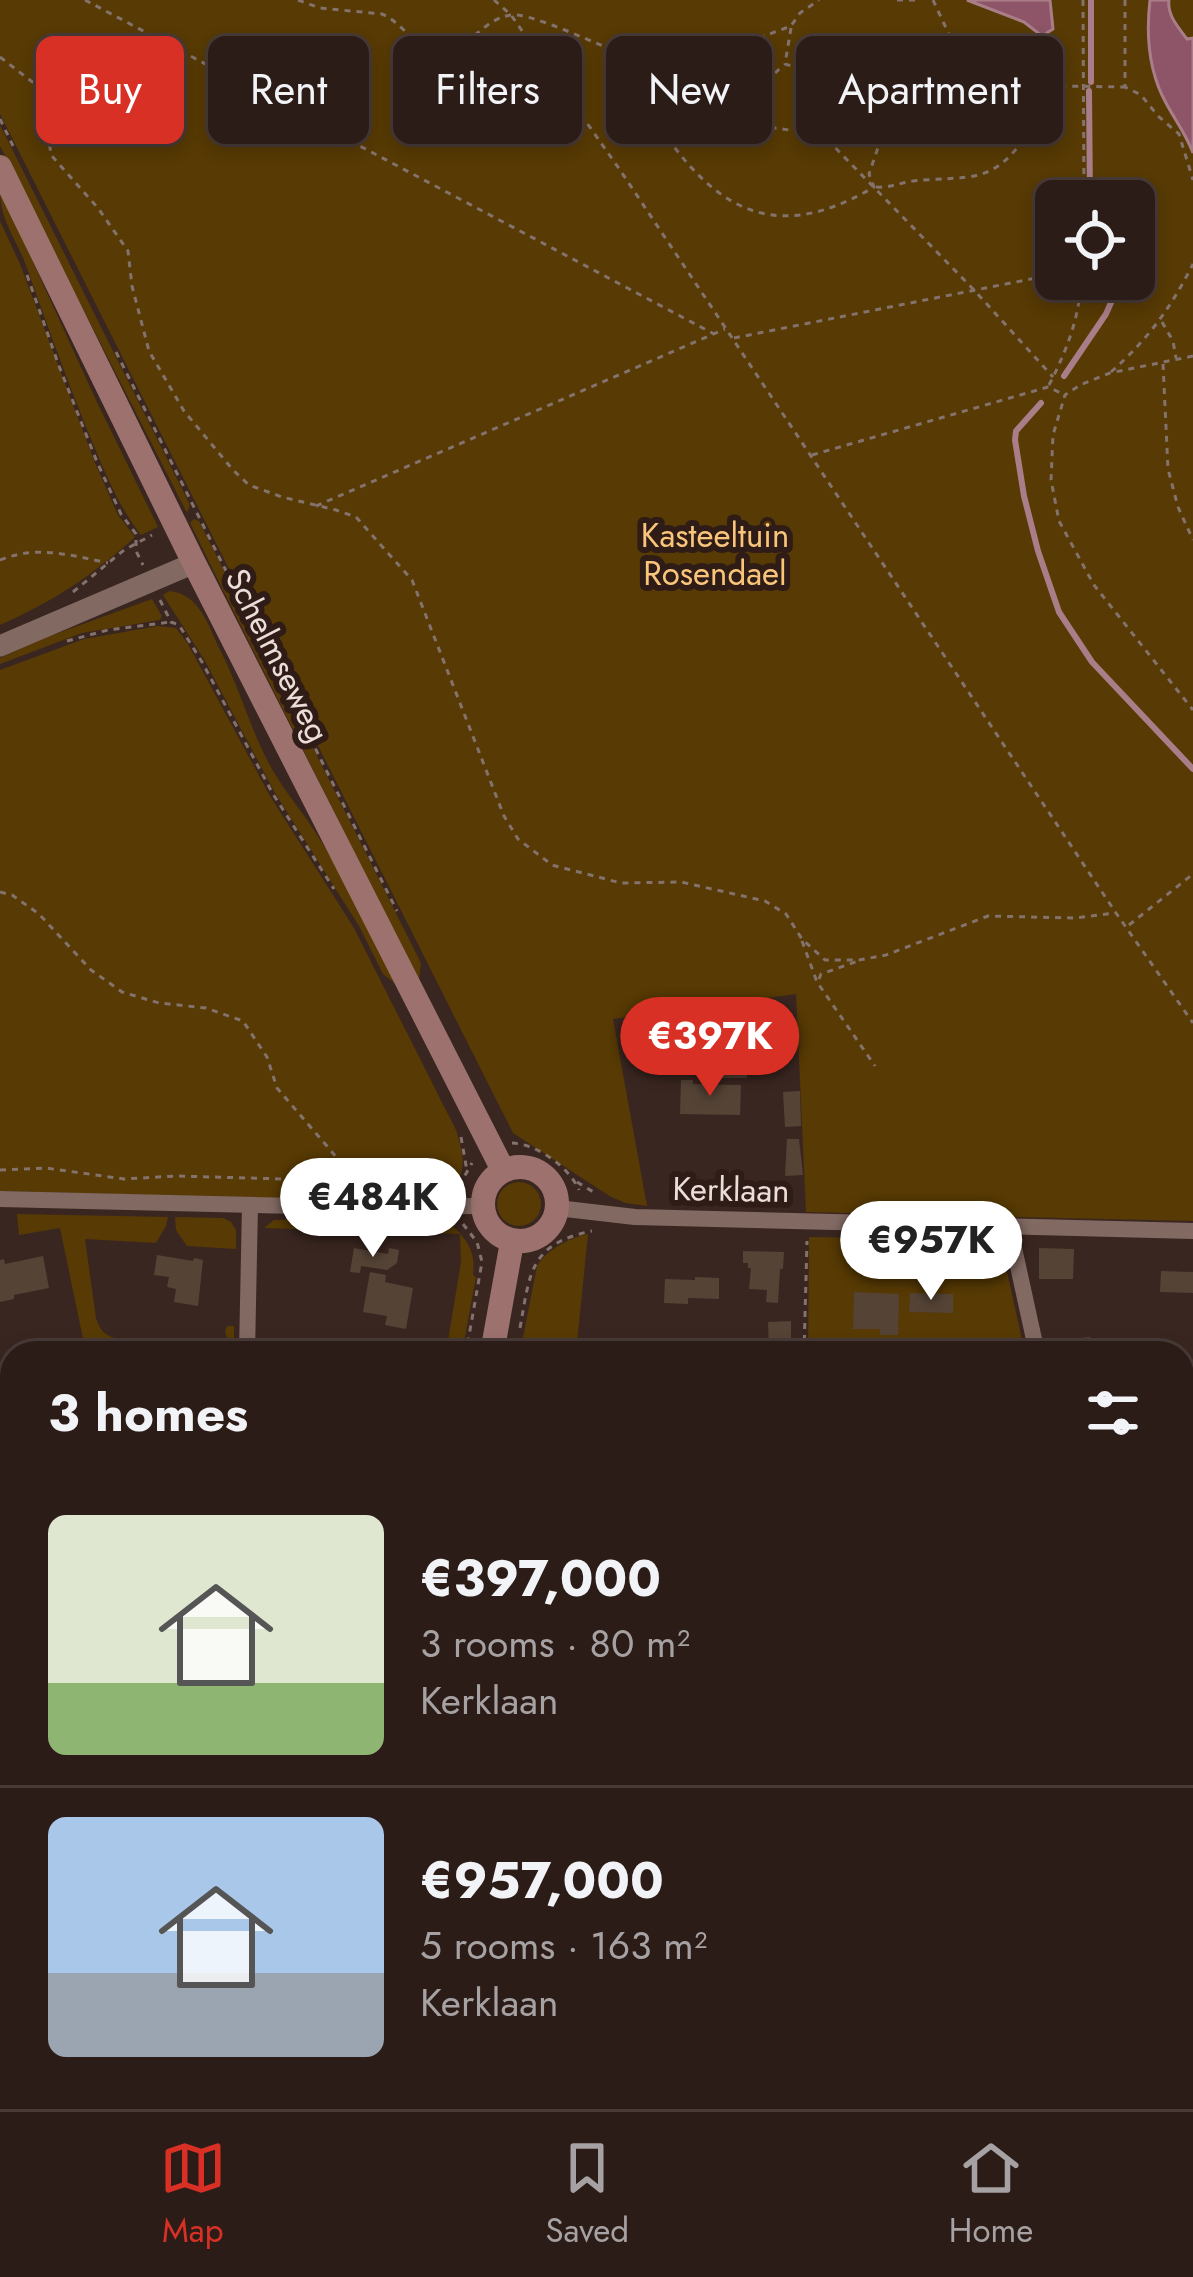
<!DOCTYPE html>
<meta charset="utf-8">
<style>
:root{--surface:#2c1c18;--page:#342521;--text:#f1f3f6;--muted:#a6a1a2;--line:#483a37;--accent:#d93025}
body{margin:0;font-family:Jost,sans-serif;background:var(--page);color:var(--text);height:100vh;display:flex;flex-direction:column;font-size:45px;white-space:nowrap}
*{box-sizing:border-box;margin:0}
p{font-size:39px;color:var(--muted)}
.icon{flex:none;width:66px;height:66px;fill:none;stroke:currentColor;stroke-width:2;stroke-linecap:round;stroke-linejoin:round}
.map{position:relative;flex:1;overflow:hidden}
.sheet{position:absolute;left:0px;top:1341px;width:1194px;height:768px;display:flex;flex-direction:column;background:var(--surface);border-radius:36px 36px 0 0;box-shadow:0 6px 18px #0003,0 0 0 3px var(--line)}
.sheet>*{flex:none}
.banner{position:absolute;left:36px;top:36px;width:1122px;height:108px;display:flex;gap:24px}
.controls{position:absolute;left:1035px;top:180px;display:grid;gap:24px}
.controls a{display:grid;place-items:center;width:120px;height:120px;border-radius:18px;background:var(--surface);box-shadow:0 6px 18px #0003,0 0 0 3px var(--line);font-size:60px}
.price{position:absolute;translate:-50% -102px;padding:0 27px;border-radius:42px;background:#fff;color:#222;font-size:39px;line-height:78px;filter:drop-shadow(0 3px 6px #0008)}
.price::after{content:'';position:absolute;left:50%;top:72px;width:36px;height:27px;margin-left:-18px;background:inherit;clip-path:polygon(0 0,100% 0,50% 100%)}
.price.selected{background:var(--accent);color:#fff}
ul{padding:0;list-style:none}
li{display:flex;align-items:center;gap:36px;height:300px;padding:0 48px}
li+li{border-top:3px solid var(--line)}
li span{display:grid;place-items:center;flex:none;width:336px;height:240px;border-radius:18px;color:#555}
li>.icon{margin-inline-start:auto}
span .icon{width:144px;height:144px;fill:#fffc;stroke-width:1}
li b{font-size:51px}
h2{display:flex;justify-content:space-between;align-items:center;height:144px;padding:0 48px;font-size:51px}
.chip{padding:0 42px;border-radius:18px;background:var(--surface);box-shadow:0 6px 18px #0003,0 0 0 3px var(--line);font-size:42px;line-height:108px}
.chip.selected{background:var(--accent);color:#fff}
.dock{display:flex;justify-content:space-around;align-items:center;height:168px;border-top:3px solid var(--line);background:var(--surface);font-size:33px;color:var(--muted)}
.dock a{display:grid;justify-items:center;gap:6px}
.dock .selected{color:var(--accent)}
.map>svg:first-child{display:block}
.green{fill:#573a04;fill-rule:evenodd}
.water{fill:#8d5567;stroke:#a97e89;stroke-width:3}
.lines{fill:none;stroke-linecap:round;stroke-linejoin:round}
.stream{stroke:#a97e89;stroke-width:6}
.building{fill:#554336}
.path{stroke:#84726d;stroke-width:3;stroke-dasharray:6 6;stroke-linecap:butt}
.minor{stroke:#826a63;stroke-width:16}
.tertiary{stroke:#826a63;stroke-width:21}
.secondary{stroke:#9d726e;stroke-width:24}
.labels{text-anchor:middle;stroke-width:12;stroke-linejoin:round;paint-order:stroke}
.park-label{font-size:33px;fill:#f8c57b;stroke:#2f1c17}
.street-label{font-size:33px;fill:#ebddd9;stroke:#2f1c17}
</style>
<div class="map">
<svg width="1193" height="2109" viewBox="0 0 1193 2109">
<rect width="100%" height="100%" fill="#3a2620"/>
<g class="green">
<path d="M0,0h1193v1221l-387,-9 -10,-218 -183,25 34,187 -21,-3 -15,-6 -98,-64 -513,-1019zM1056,201h78v78h-78z"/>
<polygon points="0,125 190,505 187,513 0,146"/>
<path d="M0,190l96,210 61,125 1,2 -17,8c-25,-32 -39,-70 -55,-108 -21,-52 -40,-105 -59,-159 -10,-29 -27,-46 -27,-78z"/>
<path d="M0,221l20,43 75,199 23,52 17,22c-43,39 -81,64 -135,88z"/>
<polygon points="194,519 199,521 421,963 419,981 215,574 190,523"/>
<path d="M169,591c31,3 39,34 51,59 20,38 30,80 52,119 12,21 28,40 42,61 31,49 59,102 83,155l-14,-11 -24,-48 -84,-133 -70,-132 -42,-66z"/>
<polygon points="152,599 162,616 160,620 82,633 0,664 0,658 47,637"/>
<path d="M158,626l18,2 12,16 82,152 84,132 102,202c9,29 11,41 -7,66l-69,5 -380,-10v-521l84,-31z"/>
<circle cx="519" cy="1204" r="22"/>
<path d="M17,1214l151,3 -2,9 -10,17 -71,-4 11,79c5,15 10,18 26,22l100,11 6,-6 -3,-15 3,-4h6v27h-148l-26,-125 -41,7z"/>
<polygon points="175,1217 223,1218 231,1222 236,1230 236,1249 187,1246 176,1230"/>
<path d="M312,1219l140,6c16,16 24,27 21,50l3,2 -14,76h-16l15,-91 -1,-28 -196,-6 10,-8z"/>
<path d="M588,1234l-12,119h-56l17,-87c9,-16 32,-28 51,-32z"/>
<polygon points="809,1237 1000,1240 1025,1353 808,1353"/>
<polygon points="12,1759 12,1877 6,1895 5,1918 12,1922 12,1941 4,1969 12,1972 12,1987 0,1982 0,1798"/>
</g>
<g class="water">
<polygon points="967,0 1050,0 1053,29 1042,36 1024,22"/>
<path d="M1150,0h19c-2,15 9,27 18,39l6,-1v115c-7,-19 -18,-33 -27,-50 -17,-31 -20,-69 -16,-103z"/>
</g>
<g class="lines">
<g class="stream">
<polyline points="1091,82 1091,0"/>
<polyline points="1089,91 1090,201"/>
<polyline points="1064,376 1106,314 1113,298 1110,291 1091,290 1090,279"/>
<polyline points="1041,403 1016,431 1015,440 1024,496 1038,551 1059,612 1092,662 1193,769"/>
</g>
</g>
<g class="building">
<polygon points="716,1014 715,1048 701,1043 704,1036 700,1021"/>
<polygon points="722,1047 747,1047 747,1078 721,1078"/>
<polygon points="681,1080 693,1080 693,1084 741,1085 740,1115 680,1114"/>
<polygon points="800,1091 801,1126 785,1127 783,1092"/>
<polygon points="787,1139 799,1139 803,1175 785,1176"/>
<polygon points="354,1248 388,1254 389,1248 399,1250 397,1263 387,1270 361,1266 360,1273 350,1272"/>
<polygon points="1039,1248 1074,1249 1073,1279 1039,1279"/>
<polygon points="743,1251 784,1252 783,1269 780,1269 778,1303 766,1302 767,1290 749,1289 751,1268 748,1268 748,1263 743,1263"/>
<polygon points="157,1255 193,1261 194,1258 203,1260 198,1306 174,1302 176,1289 167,1287 169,1277 154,1275"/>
<polygon points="43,1256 49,1288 14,1295 14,1299 0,1302 0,1260 4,1259 5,1264"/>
<polygon points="1161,1271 1193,1272 1193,1293 1160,1292"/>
<polygon points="370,1272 386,1275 385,1282 413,1288 406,1329 385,1325 387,1316 363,1312"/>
<polygon points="695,1277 719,1278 719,1299 688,1298 688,1304 664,1303 665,1279 695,1280"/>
<polygon points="854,1292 899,1294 898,1335 880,1335 880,1329 853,1329"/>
<polygon points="910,1293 953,1294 953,1313 909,1312"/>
<polygon points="791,1321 791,1353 769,1353 768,1322"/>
<polygon points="1090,1337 1091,1353 1054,1353 1053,1349 1072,1348 1071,1339"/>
</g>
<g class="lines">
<g class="path">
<polyline points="85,0 714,334"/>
<path d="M298,0l22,8 62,6c17,7 27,26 45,31 44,13 50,-25 84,-30 20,-2 76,25 97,33l6,-4 57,-5 19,1 29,8 16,-1 56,-21 9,-13 19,-13"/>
<polyline points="494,0 511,15 620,170 1116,913 1193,1023"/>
<polyline points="897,0 920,0"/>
<polyline points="933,0 953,43 965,55"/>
<polyline points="1083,0 1084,201"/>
<polyline points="1125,0 1125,87 1141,95 1158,116 1179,134 1193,180"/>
<path d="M791,28l-6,36 34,11c11,17 2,34 -4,52l160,164 78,86"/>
<path d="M608,48c69,104 123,224 266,139l-5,-13 21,-62 35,-32 42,-22 26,-2 19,4 20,7 29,19 64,1"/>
<polyline points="0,57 35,84 43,95 51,155 98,208 128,251 132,286 149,351 184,411 233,470 249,485 282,497 336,510 356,517 412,580 504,816 518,839 552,865 621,883 681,882 765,901 786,914 802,939 825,960 859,960 886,955 988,916 1074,918 1116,913"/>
<polyline points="0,119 15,150"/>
<polyline points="805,121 814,126"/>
<path d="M760,129c1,-31 -2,-43 24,-64"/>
<polyline points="663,131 712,135 777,128 795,131 814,128"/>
<path d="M876,187c14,1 23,-4 37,-6 57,-6 79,6 116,-49 10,-16 15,-38 31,-46"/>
<polyline points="27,275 59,366 97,462 121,514 136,534 136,551 143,565"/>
<polyline points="1162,322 1173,341 1176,358"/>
<polyline points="734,338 1056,274"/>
<polyline points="116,352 397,911"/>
<polyline points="1193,356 1110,373 1080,385 1065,395 1053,435 1051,480 1059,521 1094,585 1193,710"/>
<polyline points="1163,364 1168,469 1178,507 1193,540"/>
<path d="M1111,372c38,-34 59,-63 82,-108"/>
<path d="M1049,385c17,-33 31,-68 32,-106"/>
<polyline points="812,455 1048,387 1065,395"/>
<polyline points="316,506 725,329"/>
<path d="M0,560c37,-15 70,-5 108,3"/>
<polyline points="73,592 124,550 152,535"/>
<polyline points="160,600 171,622 179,625 202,662 273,794 334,889"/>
<polyline points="67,641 108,630 170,622"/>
<polyline points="0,892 12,895 39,914 91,970 122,992 159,1003 206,1008 243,1021 267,1057 277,1088 338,1159 340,1188"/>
<polyline points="1129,925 1193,874"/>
<polyline points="802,941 817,982 875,1066"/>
<polyline points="819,979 821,974 858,961"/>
<polyline points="461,1137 467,1171"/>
<path d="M512,1143c25,1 57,24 67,47"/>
<polyline points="0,1170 46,1168 124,1179 176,1176 460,1184"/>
<polyline points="577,1182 595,1193"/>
<polyline points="459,1186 472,1163"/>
<polyline points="463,1224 477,1242 482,1262 466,1353"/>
<path d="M520,1328c10,-55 9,-84 72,-97"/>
<polyline points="804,1353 807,1241"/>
<polyline points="0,1492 10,1501 12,1523"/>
<polyline points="1182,2081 1193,2078"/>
<polyline points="94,2097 112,2109"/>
<polyline points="819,2097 819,2109"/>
<polyline points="954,2097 957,2109"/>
<polyline points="1035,2097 1038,2109"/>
<polyline points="86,2109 92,2097"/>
<polyline points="335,2109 337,2097"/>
<polyline points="386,2109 388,2097"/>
<polyline points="1065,2109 1114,2097"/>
</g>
<g class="minor">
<polyline points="0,1199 340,1207 482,1206"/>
<polyline points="557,1208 635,1217 1193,1231"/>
<polyline points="1009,1225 1037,1353"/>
<polyline points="247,1353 250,1205"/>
<polyline points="0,1640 12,1645"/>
<polyline points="1182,1678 1193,1677"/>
<polyline points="0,1762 12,1722"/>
<polyline points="1182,1867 1193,1867"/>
<polyline points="1182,1985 1193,2036"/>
<polyline points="221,2097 231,2109"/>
<polyline points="644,2097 651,2109"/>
<polyline points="738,2097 742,2109"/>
<polyline points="895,2097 896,2109"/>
<polyline points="0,2101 12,2091"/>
<polyline points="513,2109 515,2102"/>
</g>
<polyline class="tertiary" points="0,646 194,563"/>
<g class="secondary">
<polyline points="0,167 194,563 503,1170"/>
<circle cx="520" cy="1204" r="37"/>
<polyline points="492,1353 512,1242"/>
<polyline points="361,2109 363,2097"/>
</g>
</g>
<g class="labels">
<g class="park-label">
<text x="715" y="547">Kasteeltuin<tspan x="715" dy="38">Rosendael</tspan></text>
</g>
<g class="street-label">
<text transform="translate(278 655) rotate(63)" y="12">Schelmseweg</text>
<text transform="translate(731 1189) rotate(1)" y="12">Kerklaan</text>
</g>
</g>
</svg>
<div class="controls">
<a><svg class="icon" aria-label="locate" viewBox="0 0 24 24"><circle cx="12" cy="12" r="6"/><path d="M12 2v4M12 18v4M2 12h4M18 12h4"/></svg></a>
</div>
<b class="price selected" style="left:710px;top:1099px">€397K</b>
<b class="price" style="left:373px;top:1260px">€484K</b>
<b class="price" style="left:931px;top:1303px">€957K</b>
<div class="banner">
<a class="chip selected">Buy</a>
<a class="chip">Rent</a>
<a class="chip">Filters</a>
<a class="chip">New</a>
<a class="chip">Apartment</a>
</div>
<section class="sheet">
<h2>3 homes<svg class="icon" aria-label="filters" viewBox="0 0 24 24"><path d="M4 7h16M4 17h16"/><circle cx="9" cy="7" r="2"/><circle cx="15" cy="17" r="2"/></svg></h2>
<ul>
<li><span style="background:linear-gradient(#dfe7d0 70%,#8fb573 0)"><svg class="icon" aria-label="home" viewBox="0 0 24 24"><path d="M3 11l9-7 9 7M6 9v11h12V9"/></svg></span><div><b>€397,000</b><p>3 rooms · 80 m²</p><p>Kerklaan</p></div></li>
<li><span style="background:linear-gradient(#a9c7e8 65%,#9aa5b1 0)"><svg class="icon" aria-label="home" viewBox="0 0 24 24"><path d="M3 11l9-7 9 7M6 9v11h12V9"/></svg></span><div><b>€957,000</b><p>5 rooms · 163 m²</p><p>Kerklaan</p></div></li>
</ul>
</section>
</div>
<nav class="dock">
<a class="selected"><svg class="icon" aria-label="map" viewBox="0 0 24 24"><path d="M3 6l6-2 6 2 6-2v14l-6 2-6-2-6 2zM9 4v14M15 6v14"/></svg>Map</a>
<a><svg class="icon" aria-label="saved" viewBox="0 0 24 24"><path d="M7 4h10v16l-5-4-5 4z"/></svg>Saved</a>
<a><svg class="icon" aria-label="home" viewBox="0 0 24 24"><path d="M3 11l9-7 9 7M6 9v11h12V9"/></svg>Home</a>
</nav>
